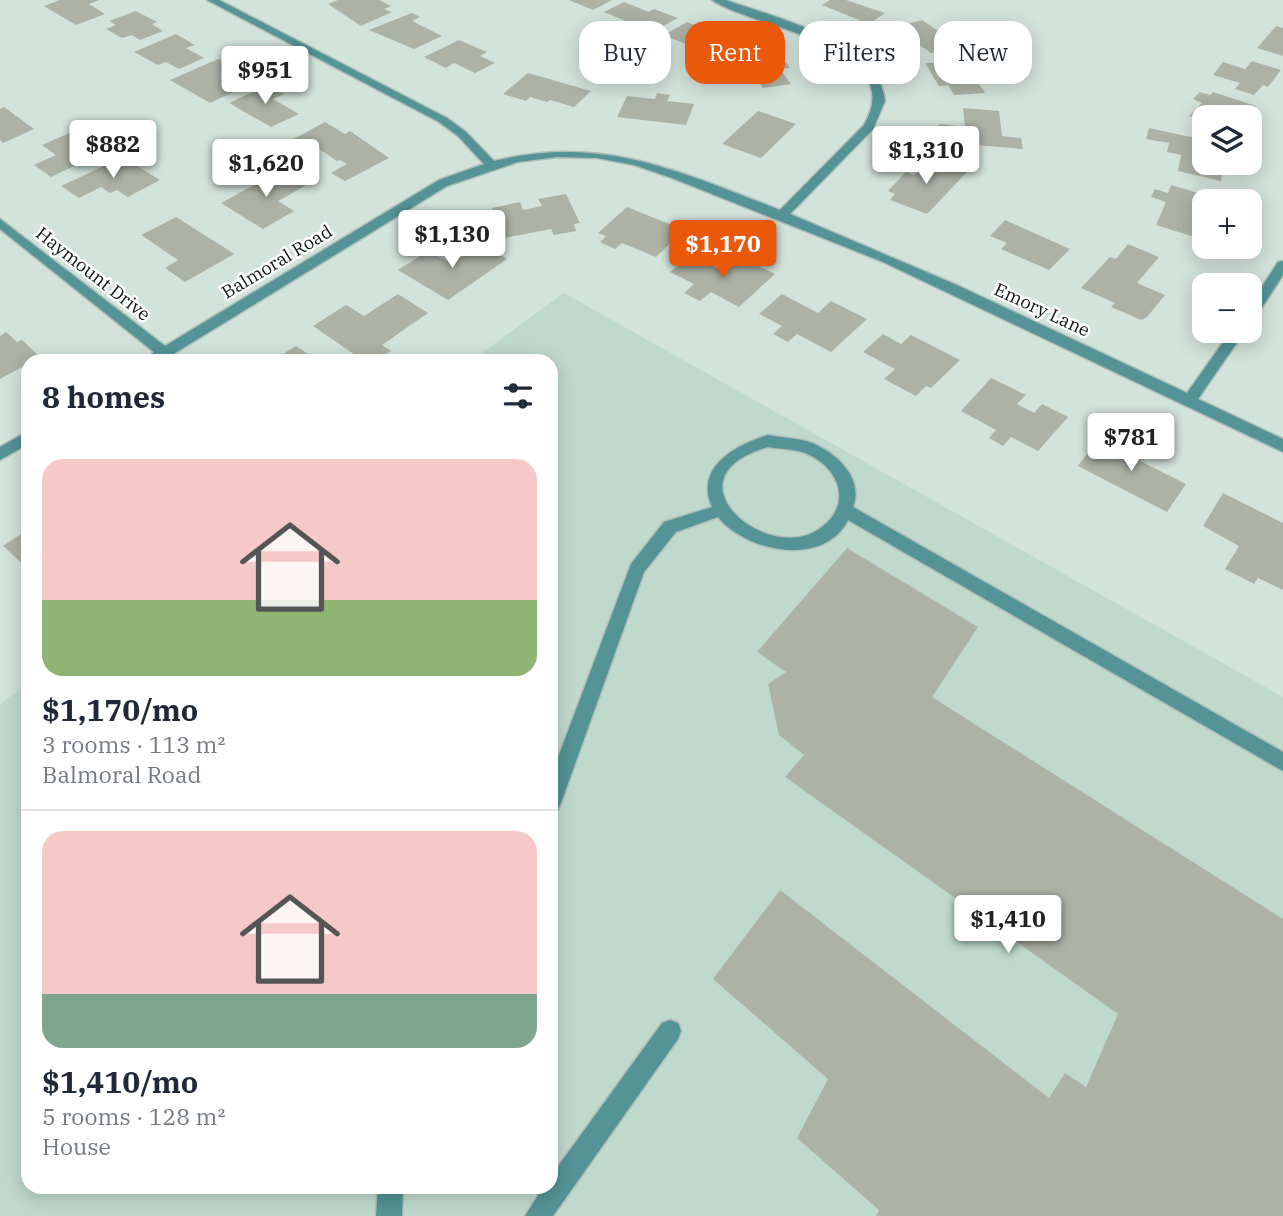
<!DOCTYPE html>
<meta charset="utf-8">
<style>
:root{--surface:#fff;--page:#f2f2f3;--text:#1f2937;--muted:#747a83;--line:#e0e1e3;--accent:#ea580c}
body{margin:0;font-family:"IBM Plex Serif",serif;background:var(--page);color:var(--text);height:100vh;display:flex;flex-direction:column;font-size:26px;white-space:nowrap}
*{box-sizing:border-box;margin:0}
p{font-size:23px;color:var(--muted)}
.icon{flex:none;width:38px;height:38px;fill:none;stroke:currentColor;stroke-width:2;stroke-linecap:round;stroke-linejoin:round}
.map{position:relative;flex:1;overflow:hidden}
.drawer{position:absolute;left:21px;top:354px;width:537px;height:840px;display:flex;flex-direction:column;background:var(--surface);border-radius:21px;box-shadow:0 4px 18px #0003}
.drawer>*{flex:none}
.guide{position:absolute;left:579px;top:21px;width:598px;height:63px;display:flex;gap:14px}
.buttons{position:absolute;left:1192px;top:105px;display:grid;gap:14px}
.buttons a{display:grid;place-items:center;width:70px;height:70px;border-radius:14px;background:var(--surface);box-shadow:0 4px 18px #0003;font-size:35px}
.price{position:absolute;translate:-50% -60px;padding:0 16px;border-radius:7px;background:#fff;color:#222;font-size:23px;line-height:46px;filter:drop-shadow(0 2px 4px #0008)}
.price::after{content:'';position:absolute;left:50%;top:42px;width:21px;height:16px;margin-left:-10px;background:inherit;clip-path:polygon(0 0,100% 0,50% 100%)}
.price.active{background:var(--accent);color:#fff}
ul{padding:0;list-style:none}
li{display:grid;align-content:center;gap:14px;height:371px;padding:0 21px}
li+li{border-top:2px solid var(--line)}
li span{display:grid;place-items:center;height:217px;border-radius:21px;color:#555}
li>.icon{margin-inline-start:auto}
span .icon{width:126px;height:126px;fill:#fffc;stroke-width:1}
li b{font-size:30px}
h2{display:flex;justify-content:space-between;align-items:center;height:84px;padding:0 21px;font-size:30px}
.tag{padding:0 24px;border-radius:21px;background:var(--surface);box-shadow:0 4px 18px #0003;font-size:24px;line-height:63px}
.tag.active{background:var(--accent);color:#fff}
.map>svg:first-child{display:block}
.built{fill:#c0d9cd}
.building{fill:#acb3a5}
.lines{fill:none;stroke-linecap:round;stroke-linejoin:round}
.service-casing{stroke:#afbeb7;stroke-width:3}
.minor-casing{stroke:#afbeb7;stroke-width:3}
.service{fill:#549396;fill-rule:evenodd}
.minor{fill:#549396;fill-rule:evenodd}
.labels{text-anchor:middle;stroke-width:5;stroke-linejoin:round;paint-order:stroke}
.far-street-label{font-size:18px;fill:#0f1512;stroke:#fff}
</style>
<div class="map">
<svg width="1283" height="1216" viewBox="0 0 1283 1216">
<rect width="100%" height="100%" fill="#d2e3db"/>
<polygon class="built" points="564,293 1283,697 1283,1216 0,1216 0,704 28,683 28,1186 551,1186 551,360 472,360"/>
<g class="building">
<polygon points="60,0 99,0 89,4 105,14 76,25 44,6"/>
<polygon points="338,0 379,0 391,6 384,9 392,12 361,26 328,4"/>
<polygon points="569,0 612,0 593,10"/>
<polygon points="830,0 846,0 885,13 869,24 822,5"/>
<polygon points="624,2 649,12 654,9 678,18 652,32 604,12"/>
<polygon points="136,11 157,22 152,24 163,31 140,40 132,35 122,38 106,29 116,25 109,21"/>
<polygon points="412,13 420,17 412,21 442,36 414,49 369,30"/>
<polygon points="922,20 959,45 931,53 915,42 908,44 887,30"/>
<polygon points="687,22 737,42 714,56 664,35"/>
<polygon points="1276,26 1283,28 1283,56 1257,48"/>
<polygon points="176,34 195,45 186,48 204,58 179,69 166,62 158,65 134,52"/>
<polygon points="459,40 487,52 480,56 495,63 475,73 454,63 446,68 424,57"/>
<polygon points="778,52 790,68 780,69 791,84 763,88 756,77 746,78 732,58"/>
<polygon points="218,59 238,69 220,78 240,89 210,103 170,80"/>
<polygon points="977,61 982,69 970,70 985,93 954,95 948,85 939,86 925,63"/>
<polygon points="1252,61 1281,70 1268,87 1263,85 1254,95 1235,89 1240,83 1213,75 1223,62 1245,69"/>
<polygon points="528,73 591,91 574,107 550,100 547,102 530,97 526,101 503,94"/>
<polygon points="268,85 284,94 273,99 299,114 271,127 229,103"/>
<polygon points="1200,92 1210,95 1213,92 1256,106 1245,117 1204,117 1204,121 1189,116 1202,103 1193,99"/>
<polygon points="657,93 670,95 667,101 694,104 686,125 617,117 627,96 655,99"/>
<polygon points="4,107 34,129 3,143 0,140 0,109"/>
<polygon points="963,108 999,111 1002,136 1021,138 1023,149 939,142 939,124 965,127"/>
<polygon points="758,111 796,124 761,158 722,144"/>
<polygon points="325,122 345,134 350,131 389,158 345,181 331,173 347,164 340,160 337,161 309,142 299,147 290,141"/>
<polygon points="92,123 123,143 51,177 34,165 56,155 42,145"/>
<polygon points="1149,128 1204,140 1204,163 1224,163 1221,181 1178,171 1181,155 1167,152 1169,143 1146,139"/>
<polygon points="123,157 160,180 128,197 117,190 110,193 101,187 79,198 61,186"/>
<polygon points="931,159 967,172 927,214 890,200 895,194 888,191 906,172 914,175"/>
<polygon points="284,169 310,183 278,201 294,211 263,229 221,203"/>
<polygon points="1171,185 1219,199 1204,201 1204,240 1156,225 1166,202 1151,197 1155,189 1168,193"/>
<polygon points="566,194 580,223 574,224 576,231 554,235 551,229 504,238 492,208 520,202 523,210 542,206 538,199"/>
<polygon points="627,207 684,230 656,257 622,243 615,249 600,242 606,236 598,233"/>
<polygon points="176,217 225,248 234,254 185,282 165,268 178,260 141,235"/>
<polygon points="1005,220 1025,229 1070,249 1049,270 1001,249 1007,243 990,236"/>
<polygon points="481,244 507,259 448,300 398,270 428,251 447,261 457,256 460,258"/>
<polygon points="1128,244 1159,257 1137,283 1165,295 1147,317 1141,320 1111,307 1115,303 1081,288 1110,257 1116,259"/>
<polygon points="691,256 726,272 742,258 775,274 739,307 711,292 700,301 684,293 694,284 670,272"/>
<polygon points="398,294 428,313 382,345 391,351 377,360 361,359 313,326 346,305 364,316"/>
<polygon points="782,294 818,313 831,301 867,319 831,352 797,334 788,342 773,334 782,326 759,314"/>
<polygon points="6,332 17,342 22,340 40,357 28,360 28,364 0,379 0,336"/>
<polygon points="883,334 901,344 911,335 960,360 931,388 926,386 916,396 884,379 895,369 863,352"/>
<polygon points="296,346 317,360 273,360"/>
<polygon points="991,378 1026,395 1017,404 1034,413 1042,404 1068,417 1038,451 1011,437 1003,446 989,438 996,430 961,411"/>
<polygon points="1102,434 1144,455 1140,461 1186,484 1167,512 1078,466"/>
<polygon points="1223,493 1283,523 1283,590 1258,578 1254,584 1225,569 1239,546 1203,526"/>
<polygon points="28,529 28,569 3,546"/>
<polygon points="847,548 978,627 932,697 1283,919 1283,1216 876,1216 879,1210 797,1138 828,1079 713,979 780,890 1049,1098 1065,1073 1086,1087 1118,1014 785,777 804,755 779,735 768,684 786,672 757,652"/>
</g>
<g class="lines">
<g class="service-casing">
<g id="service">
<path d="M768,435c14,3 31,3 44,8 25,10 52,36 41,64l430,245v19l-435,-251c-24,48 -102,32 -130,-3l-42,15 -32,40 -83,231 -3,7 -7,3v-37l80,-212 33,-42 48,-15c-18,-40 24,-62 56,-72zM768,447c12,2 26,2 37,6 37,15 49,55 11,78 -53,31 -152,-54 -48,-84z"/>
<polygon points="670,1020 678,1023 681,1031 678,1039 553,1216 525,1216 544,1186 551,1186 551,1176 662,1023"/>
<polygon points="378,1186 403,1186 402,1216 376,1216"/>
</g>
</g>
<g class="minor-casing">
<g id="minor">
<path d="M207,0h12l228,118 19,14 28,29c108,-27 187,11 286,49l84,-85c47,-81 -113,-97 -152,-125h14c47,17 154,42 159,101l-12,28 -83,85 169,72 228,107 44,-62h14l-47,68 85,40v13l-400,-190 -211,-84 -38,-13 -37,-7 -40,-1 -39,5 -71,24 -277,170 -8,4h-17l9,-8 -154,-123v-10l165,127 274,-166 45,-16 -26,-28 -19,-14z"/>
<polygon points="1283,261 1283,275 1255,318 1250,319 1250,305 1278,262"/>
<polygon points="28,431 28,444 0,460 0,447"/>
</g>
</g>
<use href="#service" class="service"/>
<use href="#minor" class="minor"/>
</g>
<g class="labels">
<g class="far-street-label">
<text transform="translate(277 262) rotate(-31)" y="6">Balmoral Road</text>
<text transform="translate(93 274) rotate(38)" y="6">Haymount Drive</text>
<text transform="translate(1042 310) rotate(25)" y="6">Emory Lane</text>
</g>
</g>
</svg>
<div class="buttons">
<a><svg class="icon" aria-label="layers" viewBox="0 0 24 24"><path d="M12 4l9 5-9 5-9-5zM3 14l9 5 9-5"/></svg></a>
<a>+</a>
<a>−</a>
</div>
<b class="price" style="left:265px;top:106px">$951</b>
<b class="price" style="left:113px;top:180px">$882</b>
<b class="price" style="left:926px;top:186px">$1,310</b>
<b class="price" style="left:266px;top:199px">$1,620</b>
<b class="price" style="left:452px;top:270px">$1,130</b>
<b class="price active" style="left:723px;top:280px">$1,170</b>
<b class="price" style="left:1131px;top:473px">$781</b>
<b class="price" style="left:1008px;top:955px">$1,410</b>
<div class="guide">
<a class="tag">Buy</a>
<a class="tag active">Rent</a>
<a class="tag">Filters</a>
<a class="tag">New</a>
</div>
<section class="drawer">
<h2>8 homes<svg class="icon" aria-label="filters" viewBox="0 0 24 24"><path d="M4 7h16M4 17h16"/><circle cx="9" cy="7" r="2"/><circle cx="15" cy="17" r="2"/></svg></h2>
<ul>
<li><span style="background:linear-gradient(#f6c9c9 65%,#8fb573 0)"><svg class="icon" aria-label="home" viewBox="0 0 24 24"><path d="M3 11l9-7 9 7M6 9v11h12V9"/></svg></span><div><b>$1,170/mo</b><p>3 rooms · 113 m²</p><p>Balmoral Road</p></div></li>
<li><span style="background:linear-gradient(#f6c9c9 75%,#7fa58c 0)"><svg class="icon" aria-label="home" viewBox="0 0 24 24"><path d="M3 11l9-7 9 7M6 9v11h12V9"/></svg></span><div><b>$1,410/mo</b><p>5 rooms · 128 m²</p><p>House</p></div></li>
</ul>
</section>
</div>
